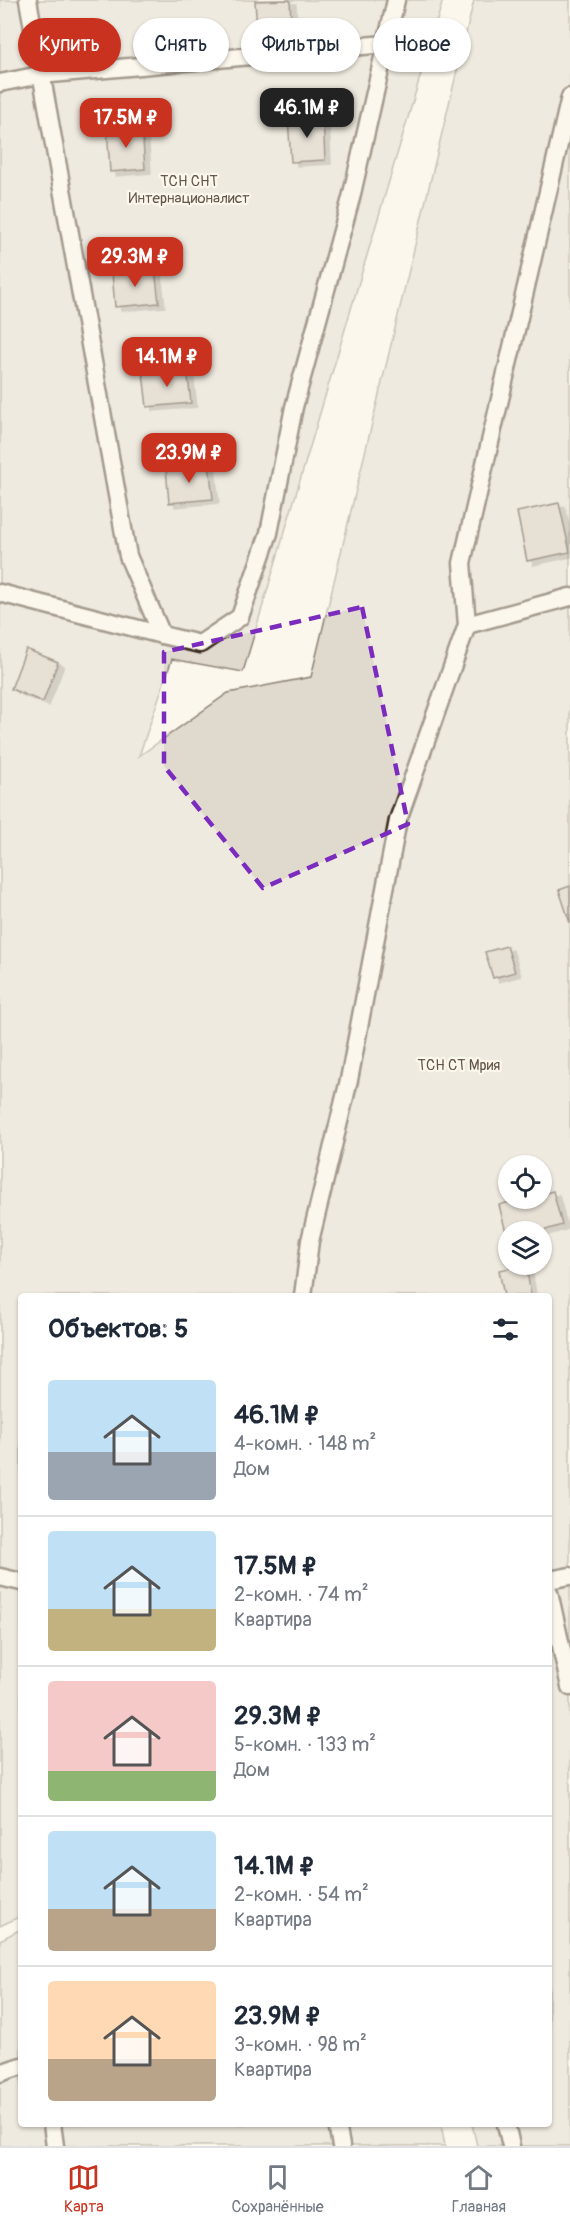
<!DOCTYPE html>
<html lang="ru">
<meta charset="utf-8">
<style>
:root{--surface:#fff;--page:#f2f2f3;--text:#1f2937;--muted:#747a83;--line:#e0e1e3;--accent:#c8321e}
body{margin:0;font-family:Pangolin,sans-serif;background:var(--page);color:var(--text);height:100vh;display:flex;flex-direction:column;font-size:22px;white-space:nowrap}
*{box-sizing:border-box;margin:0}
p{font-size:20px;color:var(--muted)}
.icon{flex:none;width:33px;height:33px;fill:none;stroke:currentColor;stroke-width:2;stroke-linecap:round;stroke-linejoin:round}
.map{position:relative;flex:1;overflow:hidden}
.panel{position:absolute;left:18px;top:1293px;width:534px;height:834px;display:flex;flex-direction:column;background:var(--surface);border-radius:6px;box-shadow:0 2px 4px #0004}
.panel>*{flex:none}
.top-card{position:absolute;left:18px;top:18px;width:534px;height:54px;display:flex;gap:12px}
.tools{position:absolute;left:498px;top:1155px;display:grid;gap:12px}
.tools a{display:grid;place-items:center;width:54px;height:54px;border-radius:50%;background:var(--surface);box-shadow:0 2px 4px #0004;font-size:30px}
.price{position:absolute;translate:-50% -51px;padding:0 14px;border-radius:12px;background:var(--accent);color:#fff;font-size:20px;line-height:39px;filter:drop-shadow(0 2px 3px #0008)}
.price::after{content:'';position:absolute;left:50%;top:36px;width:18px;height:14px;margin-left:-9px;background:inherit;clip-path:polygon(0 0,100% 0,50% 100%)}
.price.on{background:#222;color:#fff}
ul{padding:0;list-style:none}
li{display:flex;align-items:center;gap:18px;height:150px;padding:0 30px}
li+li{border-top:2px solid var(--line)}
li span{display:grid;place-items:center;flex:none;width:168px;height:120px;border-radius:6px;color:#555}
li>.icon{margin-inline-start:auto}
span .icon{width:72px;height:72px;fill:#fffc;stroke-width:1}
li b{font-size:26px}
h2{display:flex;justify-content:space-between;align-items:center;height:72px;padding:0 30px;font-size:26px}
.tag{padding:0 21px;border-radius:27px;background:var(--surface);box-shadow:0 2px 4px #0004;font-size:21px;line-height:54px}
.tag.on{background:var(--accent);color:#fff}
.dock{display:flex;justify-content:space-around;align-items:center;height:84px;border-top:2px solid var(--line);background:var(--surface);font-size:16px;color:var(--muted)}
.dock a{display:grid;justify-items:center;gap:3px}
.dock .on{color:var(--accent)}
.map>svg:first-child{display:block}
.green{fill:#dfd9ce;stroke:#8d8276;stroke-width:1.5;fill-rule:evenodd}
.building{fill:#ccc4b9;stroke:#3b2a1e;stroke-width:1.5;filter:url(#shadow)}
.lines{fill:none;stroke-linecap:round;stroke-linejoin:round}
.service-casing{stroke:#3b2a1e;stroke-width:21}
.service{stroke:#fbf7ec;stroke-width:16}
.marked{fill:none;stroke:#7b2cbf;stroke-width:4.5;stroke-dasharray:12 8;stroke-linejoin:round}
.labels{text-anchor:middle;stroke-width:4.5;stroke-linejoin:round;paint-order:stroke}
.park-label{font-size:15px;fill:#64564a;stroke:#fbf7ec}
</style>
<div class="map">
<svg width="570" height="2146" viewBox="0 0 570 2146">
<defs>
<filter id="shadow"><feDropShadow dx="6" dy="4" stdDeviation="0" flood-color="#0004"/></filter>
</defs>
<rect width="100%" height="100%" fill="#fbf7ec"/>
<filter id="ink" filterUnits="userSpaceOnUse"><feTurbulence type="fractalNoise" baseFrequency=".0167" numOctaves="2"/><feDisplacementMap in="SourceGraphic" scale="12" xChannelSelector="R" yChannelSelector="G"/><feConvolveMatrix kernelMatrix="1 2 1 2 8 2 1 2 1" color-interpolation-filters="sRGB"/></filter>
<g filter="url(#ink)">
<g class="green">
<path d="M0,0h443l-200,672 -71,-13 -33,97 89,-63 83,-16 163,-677h96v2146h-93l-5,-22h77v-828h-528v620l-21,10zM508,1166h34v32h-34zM508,1232h34v32h-34z"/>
<polygon points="21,1929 21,2124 441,2124 445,2146 0,2146 0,1940"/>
</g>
<g class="building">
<polygon points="290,0 292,43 258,45 255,1"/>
<polygon points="323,116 325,160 291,162 288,118"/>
<polygon points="142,126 145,169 110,172 107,128"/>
<polygon points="155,269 159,303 115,307 112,273"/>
<polygon points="187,368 191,403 147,407 143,373"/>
<polygon points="209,464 213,499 169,503 166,469"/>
<polygon points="559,503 570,552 527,561 517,512"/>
<polygon points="26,649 58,662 43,702 11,689"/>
<polygon points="570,886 570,923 559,890"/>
<polygon points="507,946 515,972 493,978 485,952"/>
<polygon points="553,1191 562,1225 539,1232 508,1232 508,1240 499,1205 524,1198 542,1198 542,1194"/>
<polygon points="526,1265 531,1296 504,1296 499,1270"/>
</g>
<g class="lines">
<g class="service-casing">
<g id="service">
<polyline points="28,0 128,556 162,635 200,644 240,617 269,533 294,407 351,198 396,0"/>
<polyline points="0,83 40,75 385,44"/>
<polyline points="0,593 162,635"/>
<polyline points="467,625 570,597"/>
<polyline points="303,1296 310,1241 349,1080 398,820 467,625 462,563 570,97"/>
<polyline points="0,1577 21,1582"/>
<polyline points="549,1580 570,1576"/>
<polyline points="549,1592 570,1687"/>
<polyline points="0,2073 21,2066"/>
<polyline points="52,2124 55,2146"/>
<polyline points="337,2124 341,2146"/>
<polyline points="506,2124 511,2146"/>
</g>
</g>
<use href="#service" class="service"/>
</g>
</g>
<path d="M0 0H570V2146H0ZM362,607l46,217 -145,64 -99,-122v-114z" fill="#fbf7ec" fill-opacity=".55" fill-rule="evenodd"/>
<path class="marked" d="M362,607l46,217 -145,64 -99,-122v-114z"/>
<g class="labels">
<g class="park-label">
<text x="189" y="186">ТСН СНТ<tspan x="189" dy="17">Интернационалист</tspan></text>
<text x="459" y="1070">ТСН СТ Мрия</text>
</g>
</g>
</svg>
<div class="tools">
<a><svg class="icon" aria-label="locate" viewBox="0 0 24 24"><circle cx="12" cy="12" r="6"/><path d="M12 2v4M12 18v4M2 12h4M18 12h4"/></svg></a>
<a><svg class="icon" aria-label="layers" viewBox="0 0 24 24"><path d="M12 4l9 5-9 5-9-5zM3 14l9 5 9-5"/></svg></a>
</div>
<b class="price on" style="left:307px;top:139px">46.1M ₽</b>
<b class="price" style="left:126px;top:149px">17.5M ₽</b>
<b class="price" style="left:135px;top:288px">29.3M ₽</b>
<b class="price" style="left:167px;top:388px">14.1M ₽</b>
<b class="price" style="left:189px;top:484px">23.9M ₽</b>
<div class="top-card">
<a class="tag on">Купить</a>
<a class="tag">Снять</a>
<a class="tag">Фильтры</a>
<a class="tag">Новое</a>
</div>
<section class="panel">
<h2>Объектов: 5<svg class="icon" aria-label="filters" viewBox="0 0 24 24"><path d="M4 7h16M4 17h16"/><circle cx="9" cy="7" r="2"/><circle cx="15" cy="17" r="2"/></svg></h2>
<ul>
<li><span style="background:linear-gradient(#bfe0f5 60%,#9aa5b1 0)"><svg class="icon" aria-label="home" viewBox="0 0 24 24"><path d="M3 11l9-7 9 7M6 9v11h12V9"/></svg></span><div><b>46.1M ₽</b><p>4-комн. · 148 m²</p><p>Дом</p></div></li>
<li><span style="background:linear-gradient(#bfe0f5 65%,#c2b280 0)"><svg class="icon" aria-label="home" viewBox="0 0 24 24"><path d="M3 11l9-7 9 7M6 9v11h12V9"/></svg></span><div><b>17.5M ₽</b><p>2-комн. · 74 m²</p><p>Квартира</p></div></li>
<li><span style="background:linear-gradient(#f6c9c9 75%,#8fb573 0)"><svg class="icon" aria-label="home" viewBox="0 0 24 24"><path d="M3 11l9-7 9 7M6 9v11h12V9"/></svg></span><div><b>29.3M ₽</b><p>5-комн. · 133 m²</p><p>Дом</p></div></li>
<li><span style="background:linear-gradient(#bfe0f5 65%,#b9a48a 0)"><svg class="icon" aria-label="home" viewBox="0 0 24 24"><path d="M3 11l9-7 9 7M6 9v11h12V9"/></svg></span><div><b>14.1M ₽</b><p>2-комн. · 54 m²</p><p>Квартира</p></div></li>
<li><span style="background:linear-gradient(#ffd9b3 65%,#b9a48a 0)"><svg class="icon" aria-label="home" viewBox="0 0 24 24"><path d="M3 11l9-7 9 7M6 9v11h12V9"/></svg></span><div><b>23.9M ₽</b><p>3-комн. · 98 m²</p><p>Квартира</p></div></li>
</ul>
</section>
</div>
<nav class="dock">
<a class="on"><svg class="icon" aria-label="map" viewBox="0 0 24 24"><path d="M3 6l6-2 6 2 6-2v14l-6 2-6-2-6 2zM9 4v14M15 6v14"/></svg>Карта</a>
<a><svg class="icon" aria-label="saved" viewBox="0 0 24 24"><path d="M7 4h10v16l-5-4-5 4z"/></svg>Сохранённые</a>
<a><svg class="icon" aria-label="home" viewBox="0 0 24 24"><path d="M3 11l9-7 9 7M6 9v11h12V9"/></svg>Главная</a>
</nav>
